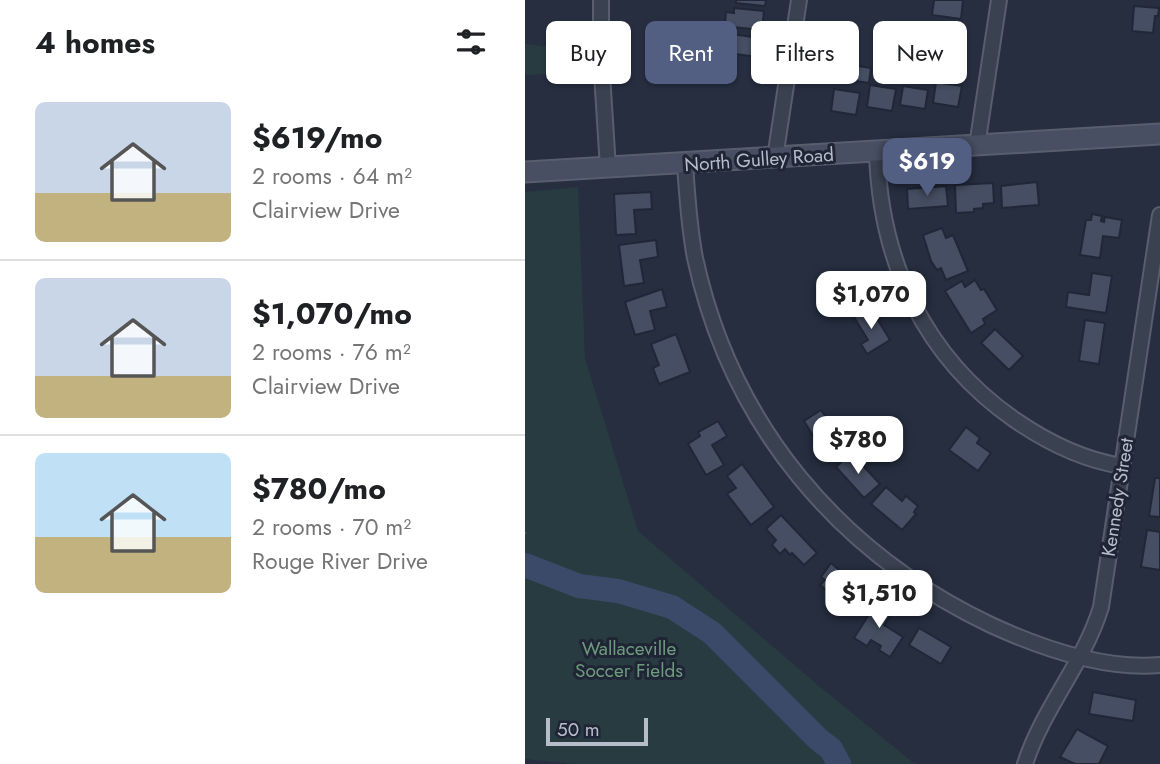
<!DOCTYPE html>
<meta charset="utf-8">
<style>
:root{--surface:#fff;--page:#f6f6f6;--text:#202124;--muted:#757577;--line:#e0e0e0;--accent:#525f83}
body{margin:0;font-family:Jost,sans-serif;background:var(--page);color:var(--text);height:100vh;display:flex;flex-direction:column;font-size:26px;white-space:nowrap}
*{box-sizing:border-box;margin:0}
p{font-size:23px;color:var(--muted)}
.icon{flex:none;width:38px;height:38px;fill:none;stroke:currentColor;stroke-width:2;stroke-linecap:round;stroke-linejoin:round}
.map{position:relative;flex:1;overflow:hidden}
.side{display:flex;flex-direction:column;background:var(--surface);width:525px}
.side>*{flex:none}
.top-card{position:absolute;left:21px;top:21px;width:508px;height:63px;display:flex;gap:14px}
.scale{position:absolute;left:21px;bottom:18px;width:102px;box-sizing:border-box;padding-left:7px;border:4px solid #b7bcca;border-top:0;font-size:19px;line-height:24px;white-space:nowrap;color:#b7bcca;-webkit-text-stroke:5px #1f2535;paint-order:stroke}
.price{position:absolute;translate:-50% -60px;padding:0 16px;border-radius:14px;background:#fff;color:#222;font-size:23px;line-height:46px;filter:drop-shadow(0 2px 4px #0008)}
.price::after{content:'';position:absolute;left:50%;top:42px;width:21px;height:16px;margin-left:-10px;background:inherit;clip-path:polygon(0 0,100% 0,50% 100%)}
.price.selected{background:var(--accent);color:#fff}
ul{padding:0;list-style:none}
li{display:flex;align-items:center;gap:21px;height:175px;padding:0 35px}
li+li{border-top:2px solid var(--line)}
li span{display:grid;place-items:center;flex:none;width:196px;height:140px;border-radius:10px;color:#555}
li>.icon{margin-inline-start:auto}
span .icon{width:84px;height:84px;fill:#fffc;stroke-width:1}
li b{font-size:30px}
h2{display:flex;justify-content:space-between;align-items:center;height:84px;padding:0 35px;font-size:30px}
.pill{padding:0 24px;border-radius:10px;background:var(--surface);box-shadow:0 2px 5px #0004;font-size:24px;line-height:63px}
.pill.selected{background:var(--accent);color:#fff}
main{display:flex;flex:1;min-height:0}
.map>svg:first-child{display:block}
.green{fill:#283b41}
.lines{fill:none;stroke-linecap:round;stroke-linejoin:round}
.river{stroke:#3c4a69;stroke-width:24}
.building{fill:#454e62;stroke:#212737;stroke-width:2}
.street-casing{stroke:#585e6d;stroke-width:18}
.secondary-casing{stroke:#585e6d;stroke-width:23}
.path{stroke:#46585e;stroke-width:2.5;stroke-dasharray:5 5;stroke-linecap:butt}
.street{stroke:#3a4150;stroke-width:14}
.secondary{stroke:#484f63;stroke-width:19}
.labels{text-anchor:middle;stroke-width:6;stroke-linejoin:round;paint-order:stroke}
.street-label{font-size:19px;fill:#b7bcca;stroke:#1f2535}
.park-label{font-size:19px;fill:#6e9b7e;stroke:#1f2535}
</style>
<main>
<section class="side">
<h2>4 homes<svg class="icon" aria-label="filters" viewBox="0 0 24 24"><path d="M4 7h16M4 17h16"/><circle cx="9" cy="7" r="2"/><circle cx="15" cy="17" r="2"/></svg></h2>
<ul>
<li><span style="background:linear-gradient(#c9d6e8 65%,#c2b280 0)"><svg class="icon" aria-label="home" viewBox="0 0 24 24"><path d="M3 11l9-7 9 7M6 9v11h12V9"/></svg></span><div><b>$619/mo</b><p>2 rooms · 64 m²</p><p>Clairview Drive</p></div></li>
<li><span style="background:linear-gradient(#c9d6e8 70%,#c2b280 0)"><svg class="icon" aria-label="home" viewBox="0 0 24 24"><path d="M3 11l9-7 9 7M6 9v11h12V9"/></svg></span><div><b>$1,070/mo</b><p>2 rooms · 76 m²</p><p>Clairview Drive</p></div></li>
<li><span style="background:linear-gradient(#bfe0f5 60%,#c2b280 0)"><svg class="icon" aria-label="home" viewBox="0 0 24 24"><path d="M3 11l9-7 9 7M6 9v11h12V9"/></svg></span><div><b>$780/mo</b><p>2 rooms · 70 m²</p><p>Rouge River Drive</p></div></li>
</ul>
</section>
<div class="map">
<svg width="635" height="764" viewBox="0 0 635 764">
<rect width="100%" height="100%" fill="#262e40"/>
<g class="green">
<polygon points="0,44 57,50 58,72 0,75"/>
<polygon points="53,187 60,358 113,531 294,686 390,764 49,764 0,759 0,192"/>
</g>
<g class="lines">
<polyline class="river" points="0,565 54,586 93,591 147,607 187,633 293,739 306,749 314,764"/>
</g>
<g class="building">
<polygon points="211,0 241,0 240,6 211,3"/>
<polygon points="409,0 438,0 436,19 407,15"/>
<polygon points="609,6 634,8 633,16 630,16 628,33 607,31"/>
<polygon points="209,8 239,11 237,30 207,27 207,24 200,23 201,12 209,13"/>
<polygon points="405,22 434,26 432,44 403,41"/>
<polygon points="178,26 194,28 192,43 177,42"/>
<polygon points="206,34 235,38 233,57 203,53"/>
<polygon points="425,61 438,63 436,79 423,77"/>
<polygon points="399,62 412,64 410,79 397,77"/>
<polygon points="366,64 379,66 377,81 364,79"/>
<polygon points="333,66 346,68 344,83 331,81"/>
<polygon points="411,82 437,86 433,107 408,103"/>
<polygon points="345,85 371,89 367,111 342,107"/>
<polygon points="378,86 403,90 400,109 375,105"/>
<polygon points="309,89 335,93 331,115 306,111"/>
<polygon points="512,182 514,205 477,208 476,186"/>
<polygon points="468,183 469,203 458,204 458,208 449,209 449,212 431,213 430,185"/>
<polygon points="421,186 423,206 383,209 382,189"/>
<polygon points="126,192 127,209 109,210 111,234 91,235 89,194"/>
<polygon points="567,214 577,216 576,221 579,222 580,217 597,220 594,238 578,236 575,258 555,255 561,220 566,220"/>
<polygon points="417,228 421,238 428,235 443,271 421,280 416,268 412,270 406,261 398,235"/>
<polygon points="131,240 133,257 115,260 119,283 99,286 94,245"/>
<polygon points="567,273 587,276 581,313 541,307 543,292 564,295"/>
<polygon points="450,280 456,290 459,289 472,310 458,319 460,324 446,333 420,291 437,281 440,287"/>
<polygon points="334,281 340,300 312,312 304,294"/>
<polygon points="137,289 142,307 125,311 130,330 110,335 100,302"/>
<polygon points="345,307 365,340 342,354 336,344 343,340 329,317"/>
<polygon points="560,320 580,323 574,364 554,361"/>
<polygon points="470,329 498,356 484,370 456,343"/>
<polygon points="151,334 165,372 134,384 128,368 134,365 126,344"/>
<polygon points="296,410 321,447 302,459 279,421"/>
<polygon points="193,421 202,436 187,445 199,465 181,475 163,444 175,436 173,432"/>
<polygon points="441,427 455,438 452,443 466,453 453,471 424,450"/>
<polygon points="326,453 355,484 339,498 311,467"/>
<polygon points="217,464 249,507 226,525 202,494 211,488 202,476"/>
<polygon points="630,478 635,478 635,517 624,516"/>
<polygon points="361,487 377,501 381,496 393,506 389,512 391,514 377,530 346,504"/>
<polygon points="256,515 292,553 279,565 267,553 265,555 260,549 255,554 247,545 251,540 241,529"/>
<polygon points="622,530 635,532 635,570 616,567"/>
<polygon points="306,563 343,595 329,612 295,585 300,580 296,577"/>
<polygon points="353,600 369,610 359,625 378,637 365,657 354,650 356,646 346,640 342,646 329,638"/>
<polygon points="394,628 426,647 416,664 384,645"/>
<polygon points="568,692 611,700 608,721 564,714"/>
<polygon points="552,729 583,746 574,764 550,764 535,757"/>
</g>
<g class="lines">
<g class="street-casing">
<g id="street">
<polyline points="76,0 76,58 83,168"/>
<polyline points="452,146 474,0"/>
<path d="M352,152c3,109 47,205 138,268 32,22 68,40 107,46"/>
<polyline points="250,158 274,0"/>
<path d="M160,164c2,31 4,63 10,94 36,167 144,295 296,367 50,23 113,45 169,40"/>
<path d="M500,764c18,-56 59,-101 76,-157l59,-392"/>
</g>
</g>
<g class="secondary-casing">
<polyline id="secondary" points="0,172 635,134"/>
</g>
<polyline class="path" points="0,534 0,532"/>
<use href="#street" class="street"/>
<use href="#secondary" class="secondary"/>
</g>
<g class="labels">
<g class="street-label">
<text transform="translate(234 159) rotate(-4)" y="7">North Gulley Road</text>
<text transform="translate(592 497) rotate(-81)" y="7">Kennedy Street</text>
</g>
<g class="park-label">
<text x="104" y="655">Wallaceville<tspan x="104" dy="22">Soccer Fields</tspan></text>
</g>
</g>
</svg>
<div class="scale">50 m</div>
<b class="price selected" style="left:402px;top:198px">$619</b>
<b class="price" style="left:346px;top:331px">$1,070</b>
<b class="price" style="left:333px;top:476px">$780</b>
<b class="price" style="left:354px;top:630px">$1,510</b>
<div class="top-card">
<a class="pill">Buy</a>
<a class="pill selected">Rent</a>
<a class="pill">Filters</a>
<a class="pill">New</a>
</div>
</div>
</main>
